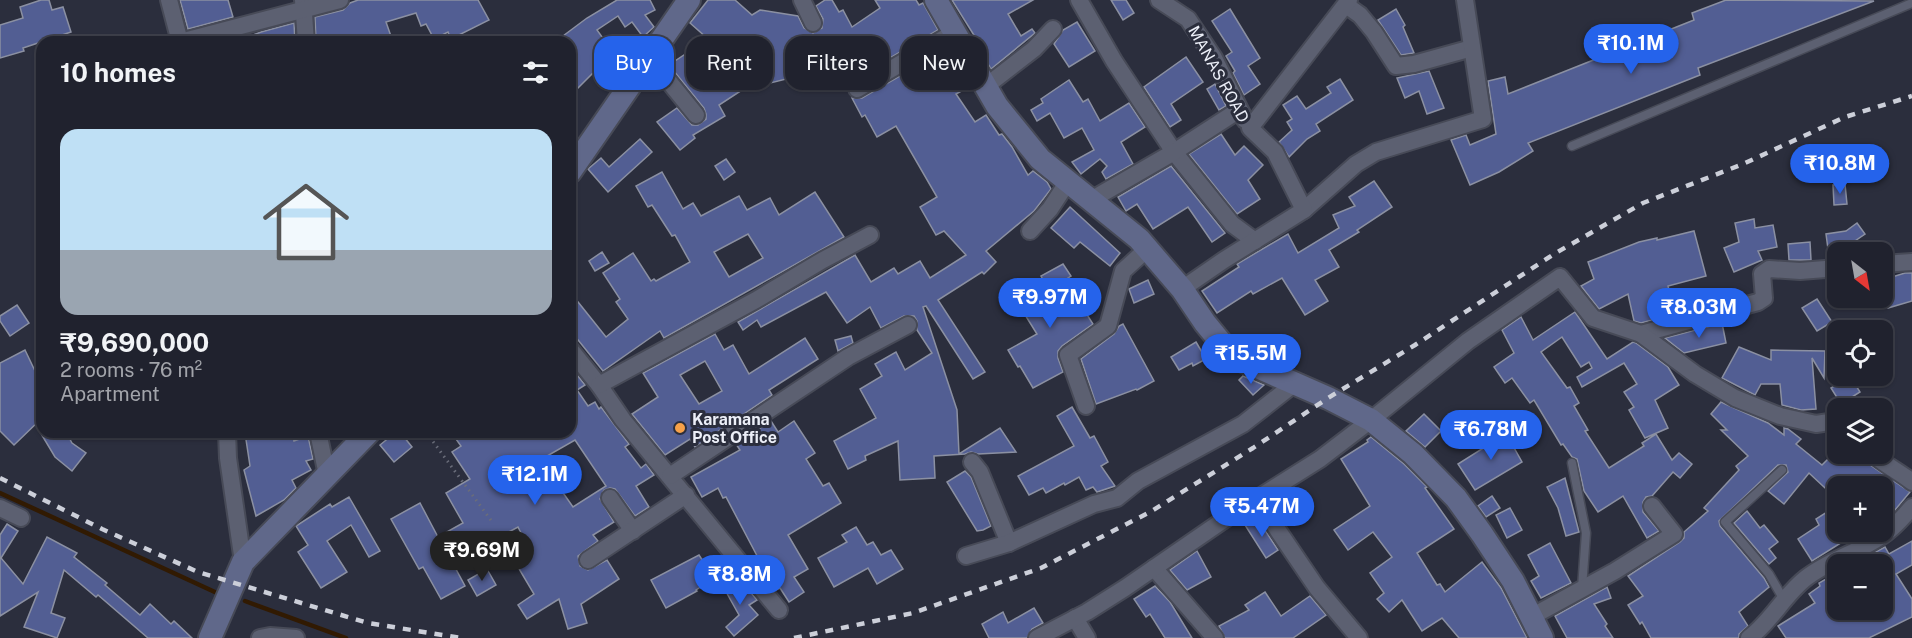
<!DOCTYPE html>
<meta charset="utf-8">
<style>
:root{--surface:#20222e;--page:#282a36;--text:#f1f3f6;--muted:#a2a4aa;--line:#3d3f4a;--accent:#2563eb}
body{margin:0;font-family:"Public Sans",sans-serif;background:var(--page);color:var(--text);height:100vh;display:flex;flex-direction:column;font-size:22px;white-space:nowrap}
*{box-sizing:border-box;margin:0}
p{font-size:20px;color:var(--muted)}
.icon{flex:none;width:33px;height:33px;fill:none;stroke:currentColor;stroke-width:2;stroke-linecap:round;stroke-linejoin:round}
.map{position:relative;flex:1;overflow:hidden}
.side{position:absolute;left:36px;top:36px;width:540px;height:402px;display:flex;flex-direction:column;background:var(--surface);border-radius:18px;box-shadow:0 2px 4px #0004,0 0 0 2px var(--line)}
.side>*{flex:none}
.banner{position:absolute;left:594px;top:36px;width:570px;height:54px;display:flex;gap:12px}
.needle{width:39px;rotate:149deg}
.fabs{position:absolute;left:1827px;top:242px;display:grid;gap:12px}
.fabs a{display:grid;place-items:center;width:66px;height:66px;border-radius:12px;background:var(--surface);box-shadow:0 2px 4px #0004,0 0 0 2px var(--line);font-size:30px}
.price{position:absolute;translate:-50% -51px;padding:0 14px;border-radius:21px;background:var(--accent);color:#fff;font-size:20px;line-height:39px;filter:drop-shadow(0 2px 3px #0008)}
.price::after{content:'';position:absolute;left:50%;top:36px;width:18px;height:14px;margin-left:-9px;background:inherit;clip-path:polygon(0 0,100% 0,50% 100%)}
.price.active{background:#222;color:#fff}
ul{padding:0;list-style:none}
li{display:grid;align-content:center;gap:12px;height:318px;padding:0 24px}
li+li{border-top:2px solid var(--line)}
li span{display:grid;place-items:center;height:186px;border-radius:18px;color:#555}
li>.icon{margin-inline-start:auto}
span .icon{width:108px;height:108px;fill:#fffc;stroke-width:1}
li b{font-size:26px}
h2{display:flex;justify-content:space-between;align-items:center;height:72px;padding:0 24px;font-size:26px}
.pill{padding:0 21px;border-radius:18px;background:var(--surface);box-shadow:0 2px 4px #0004,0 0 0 2px var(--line);font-size:21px;line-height:54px}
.pill.active{background:var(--accent);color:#fff}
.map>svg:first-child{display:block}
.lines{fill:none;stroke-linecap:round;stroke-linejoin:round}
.stream{stroke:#311a02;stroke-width:4.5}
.building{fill:#525e93;stroke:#8b90a2;stroke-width:1.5;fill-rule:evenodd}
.lane-casing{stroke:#474a57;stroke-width:11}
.street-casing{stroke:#474a57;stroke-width:20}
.secondary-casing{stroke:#474a57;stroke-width:26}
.path{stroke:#6a6d7a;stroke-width:3;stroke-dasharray:1.5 4.5;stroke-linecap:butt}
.lane{stroke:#5c6071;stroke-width:8}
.street{stroke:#5c6071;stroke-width:16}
.secondary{stroke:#60688a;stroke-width:22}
.rail{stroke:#cccfd9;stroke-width:4.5;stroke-dasharray:8 8;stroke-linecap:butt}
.poi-dot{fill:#f7a149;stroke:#2b2e3d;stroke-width:2}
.labels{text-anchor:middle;stroke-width:6;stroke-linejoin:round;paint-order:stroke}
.street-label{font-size:16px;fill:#eceff8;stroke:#2b2e3d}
.poi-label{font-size:16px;font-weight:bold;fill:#eceff8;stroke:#2b2e3d;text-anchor:start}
</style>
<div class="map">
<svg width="1912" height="638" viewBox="0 0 1912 638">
<rect width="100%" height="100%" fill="#2b2e3d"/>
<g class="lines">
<g class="stream">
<polyline points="0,493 217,593"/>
<polyline points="245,601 346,638"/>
</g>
</g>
<g class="building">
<polygon points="41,0 49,0 52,10 63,7 71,32 23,48 24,51 0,58 0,25 23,18 20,7"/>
<polygon points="180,0 228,0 233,17 188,29"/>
<polygon points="358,0 478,0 489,20 451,39 448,32 434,39 426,24 421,26 416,13 386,22 393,42 316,42 315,17 343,10 350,3"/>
<polygon points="617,0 650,0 655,10 645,15 654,27 643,37 632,22 625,27 618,16 597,30 620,62 609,71 603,63 570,96 570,42 555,42 587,18"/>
<polygon points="708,0 735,0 752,15 760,10 798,16 804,28 813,33 822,28 823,19 816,6 825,0 832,0 839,12 843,10 852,27 880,8 875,0 916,0 919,5 923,3 938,30 852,80 847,88 842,79 837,82 830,68 742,90 719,105 725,116 693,135 695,138 680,150 657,122 677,108 692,125 698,125 706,119 706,114 704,108 669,65 708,39 690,23"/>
<polygon points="952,0 1033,0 1008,14 1021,36 1032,29 1035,33 991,69 975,41 977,40"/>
<polygon points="1111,0 1126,0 1134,13 1123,20"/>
<polygon points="1726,0 1874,1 1698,68 1700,75 1528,143 1533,151 1499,172 1470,185 1451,140 1466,135 1470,145 1496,134 1488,81 1505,77 1508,94 1694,20 1692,13"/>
<polygon points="1230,9 1260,58 1248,66 1260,84 1244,95 1233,73 1235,71 1226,56 1232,52 1212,21"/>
<polygon points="1396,9 1405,25 1403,27 1414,53 1401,55 1378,20"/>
<polygon points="1077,22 1095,51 1069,67 1054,44 1063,30"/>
<polygon points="294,23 295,42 221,42 239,37 240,40 261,32"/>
<polygon points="948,48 956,61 952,63 967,88 956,94 975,122 986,115 999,135 1002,134 1012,147 1028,175 1033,171 1047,182 1051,189 1034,211 986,251 996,262 984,274 982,272 938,300 985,372 973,379 926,306 923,307 957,410 959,454 1000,428 1016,452 978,454 971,452 965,454 934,456 935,478 900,480 898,441 865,456 866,460 848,469 834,441 876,418 860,389 882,376 875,364 896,352 905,370 932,353 917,330 917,321 914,316 904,316 881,328 870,307 847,323 826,292 761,327 757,320 743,330 738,322 855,255 871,282 894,268 898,274 920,261 930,278 966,255 944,231 936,235 920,207 937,197 896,126 877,137 865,115 862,117 852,98 862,98"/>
<polygon points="1186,57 1203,82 1171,104 1181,120 1170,127 1144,87"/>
<polygon points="1429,71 1444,108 1427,114 1419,91 1405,98 1397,78"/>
<polygon points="1340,79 1353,100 1316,124 1320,131 1307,139 1289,157 1279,142 1292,130 1287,122 1292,119 1283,105 1297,96 1306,109 1331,93 1327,87"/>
<polygon points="1069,80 1083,102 1088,99 1100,121 1129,103 1145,127 1121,142 1133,164 1106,179 1102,172 1107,166 1100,159 1081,174 1072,162 1094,150 1082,128 1064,138 1050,113 1037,121 1031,110 1043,103 1041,99"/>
<polygon points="1215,84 1226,106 1219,110 1207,89"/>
<polygon points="1221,134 1235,155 1244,146 1263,165 1248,180 1260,199 1237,214 1189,154"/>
<polygon points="640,139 652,152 608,192 588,169 601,158 609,167"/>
<polygon points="726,159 735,172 724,180 715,166"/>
<polygon points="1171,166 1225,233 1212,242 1188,207 1153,229 1137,204 1126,211 1118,197"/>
<path d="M662,172l21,37 10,-6 8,13 38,-20 8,14 23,-12 9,17 36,-23 29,45 -180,101 -4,-7 -57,40 -33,-41v-38l36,45 22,-18 -12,-17 4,-3 -17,-26 30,-20 18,28 3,-2 2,2 34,-19 -15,-27 -3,1 -20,-31 -4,2 -12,-21zM748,234l15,24 -34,19 -15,-25z"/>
<polygon points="1374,181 1392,207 1357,230 1359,232 1329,250 1339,267 1315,280 1328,301 1305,315 1282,278 1253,294 1251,291 1217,313 1202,291 1239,267 1237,264 1288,234 1298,253 1339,228 1333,215 1355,206 1349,197"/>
<polygon points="1845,184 1847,204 1834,205 1833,185"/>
<polygon points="1070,207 1120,253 1110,266 1080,242 1074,248 1051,228"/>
<polygon points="1754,219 1755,228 1773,225 1777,247 1758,251 1762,260 1734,272 1724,248 1739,242 1735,223"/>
<polygon points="1857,223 1865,234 1852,243 1854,252 1836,252 1835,248 1828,249 1826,234 1846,231"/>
<polygon points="1694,231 1706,276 1668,286 1675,314 1641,323 1634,321 1628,294 1599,309 1581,286 1594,279 1588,262 1639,242 1657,238 1657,240"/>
<polygon points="1810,242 1811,260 1789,260 1788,244"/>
<polygon points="602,252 609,263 595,271 589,261"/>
<polygon points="1063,264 1071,276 1065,280 1093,324 1062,346 1058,351 1058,358 1063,372 1033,388 1020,366 1018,367 1008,350 1037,334 1022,310 1050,292 1041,276"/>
<polygon points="1905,273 1912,273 1912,301 1888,308 1882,291 1882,280"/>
<polygon points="1148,280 1154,294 1134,303 1129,289"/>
<polygon points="1817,299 1832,322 1817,331 1802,308"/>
<polygon points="17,305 29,323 10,336 0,321 0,316"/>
<polygon points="1575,312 1607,359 1633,342 1636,343 1668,367 1679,385 1655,400 1668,428 1645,438 1629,410 1634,407 1624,392 1637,384 1624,363 1582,387 1577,377 1592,368 1589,362 1581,367 1562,337 1541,352 1567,388 1570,387 1579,403 1574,406 1588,430 1585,431 1609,468 1644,446 1642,443 1656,434 1672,460 1679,453 1692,464 1680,478 1673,472 1652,496 1646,497 1643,502 1643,512 1659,531 1647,538 1623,496 1598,512 1584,491 1577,459 1572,457 1563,444 1561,445 1534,400 1530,403 1512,378 1505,383 1494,367 1514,353 1502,330 1521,317 1533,340"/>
<polygon points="1722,323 1726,343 1684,353 1665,338"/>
<polygon points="1123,324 1154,381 1137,390 1136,389 1096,404 1081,359 1114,334 1119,326"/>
<path d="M715,334l9,16 9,-5 16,29 56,-36 13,21 -49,31 3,5 -77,52 -5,-8 -25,16 -33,-41 26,-17 -15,-24zM705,361l17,30 -23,13 -19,-29z"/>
<polygon points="851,336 853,343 838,351 835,340"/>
<polygon points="1196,342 1206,359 1193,366 1192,363 1179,370 1171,357"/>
<polygon points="1739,347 1771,360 1771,350 1825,351 1824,378 1812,358 1816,409 1801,410 1782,405 1780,384 1761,384 1755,395 1722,378"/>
<polygon points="25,350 36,373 42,370 42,418 14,445 0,431 0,363"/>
<path d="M570,366l15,19 -8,5 11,16 7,-4 4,7 2,-2 28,37 -4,3 16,21 5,-4 8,11 -18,11 13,21 -14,9 -20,-27 -5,-1 -6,2 -4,9 14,23 -21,13 5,6 -20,15 2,10 8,4 19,-10 12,19 -38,25 6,19 -19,6 -9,-30 -32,20 -9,-14 16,-11 -19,-32 16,-9 -13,-26 -41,22 -3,-5 -24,14 15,28 -24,13 -18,-32 -4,2 -28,-50 29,-16 18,34 25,-14 -17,-30 24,-14 -18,-27 9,-6 -10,-14h119zM575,440l31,46 -33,21 -33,-47z"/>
<polygon points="1243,376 1264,385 1253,395 1239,380"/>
<polygon points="1850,376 1860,392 1841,404 1831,388"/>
<polygon points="1721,402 1768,423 1784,435 1784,428 1788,429 1801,439 1796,444 1822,465 1834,453 1862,453 1865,460 1870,465 1910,492 1895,510 1893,509 1891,511 1882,504 1882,486 1838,486 1838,500 1809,473 1784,504 1768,491 1788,472 1786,465 1778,465 1719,521 1720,526 1764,578 1769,587 1739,612 1748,626 1739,634 1739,638 1651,638 1642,622 1640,624 1628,605 1643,596 1628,576 1680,542 1684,538 1684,532 1708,511 1704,508 1739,470 1736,466 1748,456 1721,430 1727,430 1711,414"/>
<polygon points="1072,407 1090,438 1094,436 1108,462 1101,466 1115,486 1097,492 1093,487 1086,490 1079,477 1065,485 1064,483 1046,493 1043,488 1029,495 1018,476 1074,446 1057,416"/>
<polygon points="1424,414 1441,431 1425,447 1406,431"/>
<polygon points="771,421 778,432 794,421 815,453 806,459 823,486 829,483 841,503 788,535 808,569 794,577 804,592 789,602 780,588 776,590 761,571 764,569 726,497 723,498 718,488 702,497 691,477 740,450 736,444"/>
<polygon points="1503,428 1522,462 1475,490 1458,464 1493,442 1490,435"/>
<polygon points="40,432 66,432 72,443 86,453 72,471 55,457"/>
<polygon points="253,432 292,432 294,441 308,436 313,459 306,461 311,470 292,480 296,488 284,500 256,516 244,470 250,466 245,433"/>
<polygon points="396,432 400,432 412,447 394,462 380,445"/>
<polygon points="1371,437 1404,464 1427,487 1425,488 1454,529 1417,553 1437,585 1440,584 1445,592 1482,562 1501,588 1527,638 1459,638 1442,618 1422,631 1402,600 1389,612 1377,599 1384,593 1370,573 1392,557 1373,532 1348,550 1334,530 1370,506 1341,459 1368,442 1367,440"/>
<polygon points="965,471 971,477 991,526 983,530 977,531 947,482"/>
<polygon points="1565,478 1579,532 1566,536 1558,508 1547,487"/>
<polygon points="1492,496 1500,508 1486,517 1478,506"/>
<polygon points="349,497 380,551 369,557 351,525 327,541 347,572 321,588 298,552 308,545 296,526 330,504 332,507"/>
<polygon points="1838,505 1838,531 1860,531 1812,561 1798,539 1819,525 1816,519"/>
<polygon points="1510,508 1522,530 1507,538 1496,515"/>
<polygon points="1747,511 1760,528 1764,525 1778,542 1769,549 1776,558 1769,564 1734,523"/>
<polygon points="1257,518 1278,550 1266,558 1245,525"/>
<polygon points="7,524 18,531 1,558 23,584 47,537 77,553 74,557 107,583 105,585 140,615 150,604 171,624 174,621 192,638 148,638 98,595 96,597 64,570 51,613 65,618 57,638 24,627 38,592 0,616 0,535"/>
<polygon points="856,527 867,545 873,542 881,555 891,550 903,569 877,584 868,568 834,587 818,558 847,542 842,535"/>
<polygon points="1912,541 1912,565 1896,574 1912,599 1912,617 1869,638 1786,638 1778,626 1815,603 1809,594 1820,586 1819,583 1838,572 1838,609 1882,609 1882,564 1876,564 1870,555 1885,547 1889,554"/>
<polygon points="1550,543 1571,583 1541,598 1531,581 1539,576 1528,555"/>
<polygon points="1197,551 1211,577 1187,590 1170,570"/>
<polygon points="699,555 714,578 696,590 697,591 666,608 651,580"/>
<polygon points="487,569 496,585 477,596 468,580"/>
<polygon points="724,578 733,587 742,582 757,600 749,605 758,615 734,636 726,627 739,615 720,581"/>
<polygon points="1155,586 1170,602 1192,638 1165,638 1150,614 1146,617 1134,599"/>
<polygon points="1607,587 1611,598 1594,604 1607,624 1605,626 1613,638 1567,638 1555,616"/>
<polygon points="1265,592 1281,616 1310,596 1326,615 1293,638 1225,638 1219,626 1249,610 1245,605"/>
<polygon points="1034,608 1043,623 1032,629 1027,638 989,638 982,624 1003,612 1008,623"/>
</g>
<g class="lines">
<g class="lane-casing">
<g id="lane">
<polyline points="1572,146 1912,3"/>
<polyline points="1572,463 1586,533 1582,588"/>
<polyline points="1782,470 1725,522 1769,574 1784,600"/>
</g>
</g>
<g class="street-casing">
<g id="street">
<polyline points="169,0 180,42"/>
<polyline points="303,0 306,42"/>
<polyline points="802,0 813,23"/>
<polyline points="1079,0 1114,61 1174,152 1232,224 1255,241"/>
<polyline points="1159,0 1188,19 1214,58 1245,120"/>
<polyline points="1346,5 1360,15 1374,32 1396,66 1414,64 1472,48"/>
<polyline points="180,42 340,0"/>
<polyline points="649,57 696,115"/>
<polyline points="985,87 1034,49 1053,29"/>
<polyline points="857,89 955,32"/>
<polyline points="1091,200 1174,152 1239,110"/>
<polyline points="1304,210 1356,164 1376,152 1483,119 1465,0"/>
<polyline points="1030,231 1050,209 1067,183"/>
<polyline points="1882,264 1912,262"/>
<polyline points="1182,289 1224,260 1304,210 1275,152 1250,128 1349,0"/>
<polyline points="1641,334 1758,302 1764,298 1762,274 1769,269 1800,271 1838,268"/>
<polyline points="570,349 599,385 623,420 779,610"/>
<polyline points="599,385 756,300 823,260 870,235"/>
<polyline points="1086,406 1068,355 1108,326 1123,271 1147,249"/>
<polyline points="227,432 228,458 243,562"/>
<polyline points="318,432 327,475"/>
<path d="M1872,453c12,12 27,18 40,29"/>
<polyline points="972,462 980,472 1009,543"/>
<polyline points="670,476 848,357 908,325"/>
<polyline points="610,498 633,531"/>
<polyline points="1256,498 1317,588 1359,638"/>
<polyline points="0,508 21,518"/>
<polyline points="966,556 1009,543 1094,504 1117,498 1138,481 1243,424 1294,384"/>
<polyline points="588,560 686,495"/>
<polyline points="1154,568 1215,638"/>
<polyline points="1531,617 1615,571 1674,534 1652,506"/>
<polyline points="1075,618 1087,638"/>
<polyline points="260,638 270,636 296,638"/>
<polyline points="1037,638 1087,612 1125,588 1228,517 1320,459 1371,420 1468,341 1560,277 1593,318 1641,334 1695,374 1735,398 1780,416 1816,424 1836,421 1838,422"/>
<path d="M1749,638c22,-16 35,-43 57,-60 24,-19 55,-26 80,-45 10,-7 18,-17 26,-26"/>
</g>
</g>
<g class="secondary-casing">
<g id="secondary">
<polyline points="936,0 997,106 1040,159 1139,239 1182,289 1205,323 1232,356 1328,398 1371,420 1413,454 1456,498 1482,534 1513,581 1542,638"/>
<polyline points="570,172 689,0"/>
<polyline points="210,638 243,562 369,432"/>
</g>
</g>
<polyline class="path" points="426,432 493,523"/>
<use href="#lane" class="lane"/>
<use href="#street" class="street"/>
<use href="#secondary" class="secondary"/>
<g class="rail">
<polyline points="0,478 102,529 198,572 368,623 461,638"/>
<polyline points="794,638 913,613 1041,568 1150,512 1253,448 1328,398 1415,345 1554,254 1643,203 1743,164 1845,117 1912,96"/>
</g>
</g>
<circle class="poi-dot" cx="680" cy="428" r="6"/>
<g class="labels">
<g class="street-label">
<text transform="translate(1219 74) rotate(61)" y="6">MANAS ROAD</text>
</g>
<g class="poi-label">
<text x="692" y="425">Karamana<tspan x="692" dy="18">Post Office</tspan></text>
</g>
</g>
</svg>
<div class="fabs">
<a><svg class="needle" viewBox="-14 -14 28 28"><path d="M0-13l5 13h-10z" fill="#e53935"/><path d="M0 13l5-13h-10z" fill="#a2a4aa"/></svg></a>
<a><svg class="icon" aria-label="locate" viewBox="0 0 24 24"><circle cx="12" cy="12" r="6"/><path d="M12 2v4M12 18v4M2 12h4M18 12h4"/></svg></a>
<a><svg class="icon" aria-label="layers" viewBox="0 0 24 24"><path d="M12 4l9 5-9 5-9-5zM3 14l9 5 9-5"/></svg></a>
<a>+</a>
<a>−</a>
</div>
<b class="price" style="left:1631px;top:75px">₹10.1M</b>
<b class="price" style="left:1840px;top:195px">₹10.8M</b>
<b class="price" style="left:1050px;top:329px">₹9.97M</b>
<b class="price" style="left:1699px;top:339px">₹8.03M</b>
<b class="price" style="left:1251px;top:385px">₹15.5M</b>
<b class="price" style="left:1491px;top:461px">₹6.78M</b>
<b class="price" style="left:535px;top:506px">₹12.1M</b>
<b class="price" style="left:1262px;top:538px">₹5.47M</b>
<b class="price active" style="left:482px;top:582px">₹9.69M</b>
<b class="price" style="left:740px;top:606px">₹8.8M</b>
<div class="banner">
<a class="pill active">Buy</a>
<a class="pill">Rent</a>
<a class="pill">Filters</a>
<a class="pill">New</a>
</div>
<section class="side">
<h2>10 homes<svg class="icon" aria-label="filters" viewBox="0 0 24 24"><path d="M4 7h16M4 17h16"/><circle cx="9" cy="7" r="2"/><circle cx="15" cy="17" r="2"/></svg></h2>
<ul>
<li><span style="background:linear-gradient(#bfe0f5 65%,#9aa5b1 0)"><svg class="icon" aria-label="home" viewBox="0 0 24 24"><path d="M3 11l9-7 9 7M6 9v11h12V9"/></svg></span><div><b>₹9,690,000</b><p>2 rooms · 76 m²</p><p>Apartment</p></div></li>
</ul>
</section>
</div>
